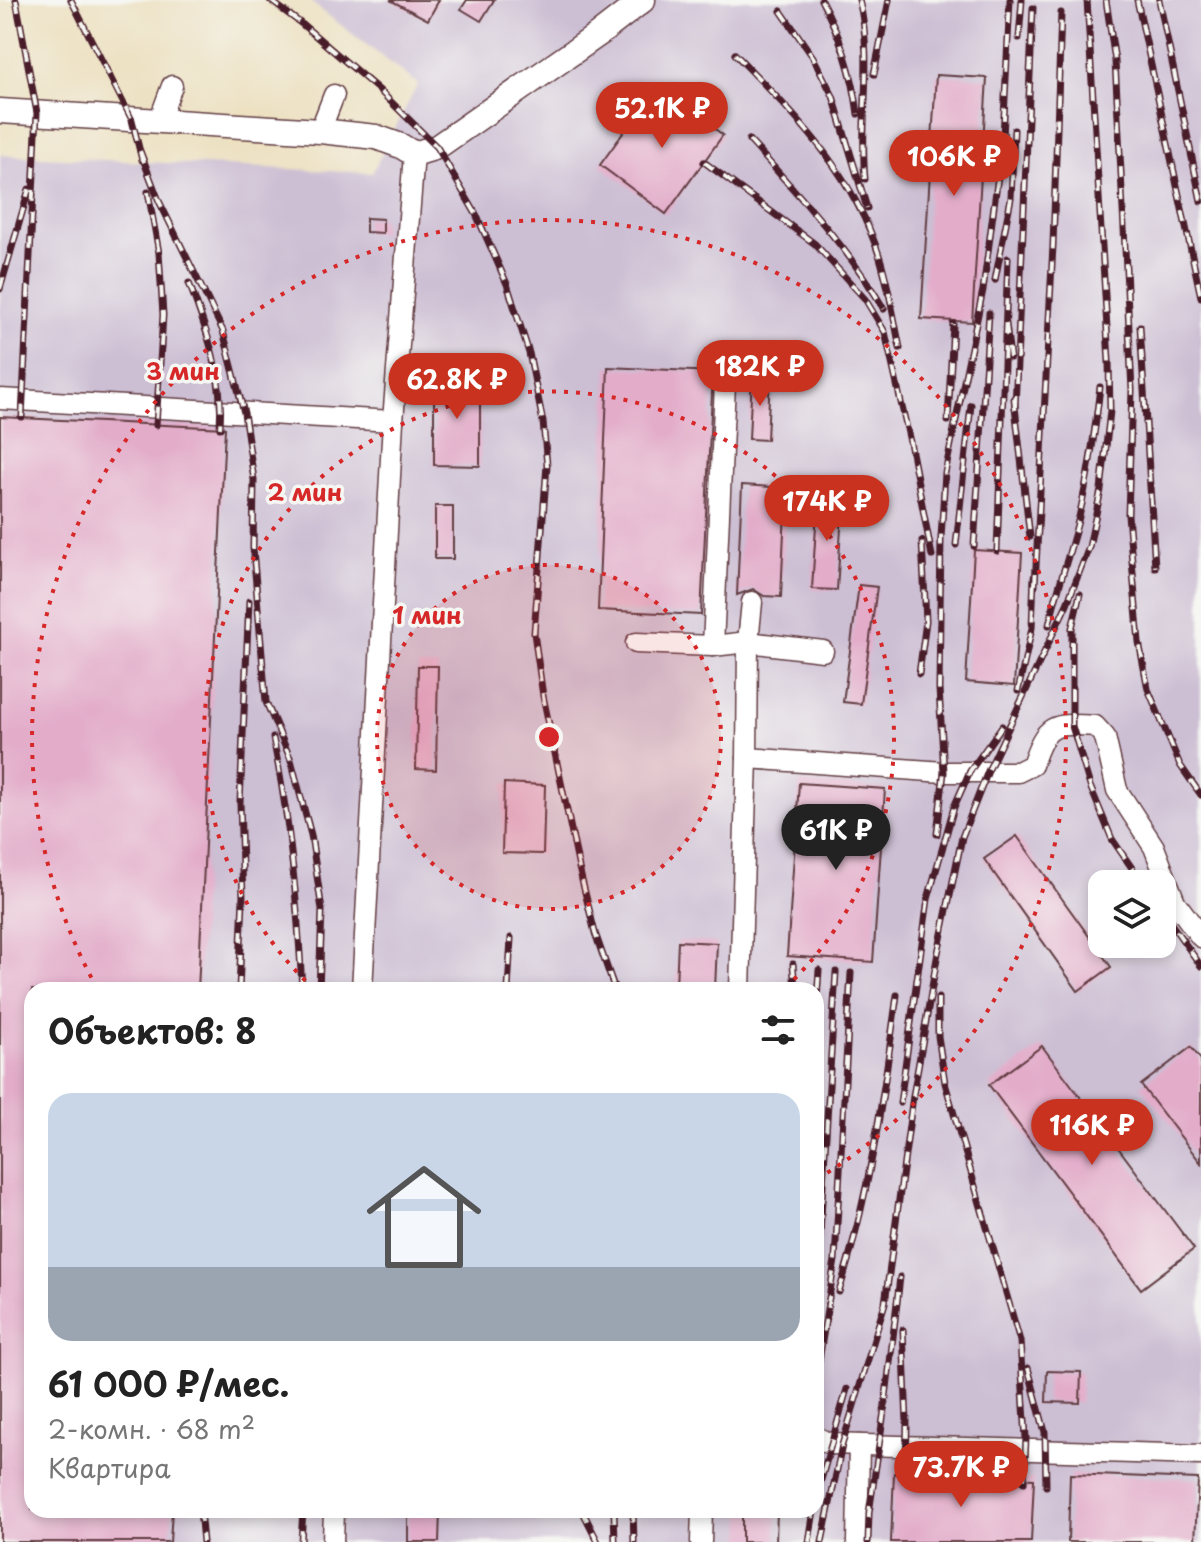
<!DOCTYPE html>
<html lang="ru">
<meta charset="utf-8">
<style>
:root{--surface:#fff;--page:#f2f2f2;--text:#222;--muted:#767676;--accent:#c8321e}
body{margin:0;font-family:"Playpen Sans",sans-serif;background:var(--page);color:var(--text);height:100vh;display:flex;flex-direction:column;font-size:30px;white-space:nowrap}
*{box-sizing:border-box;margin:0}
p{font-size:26px;color:var(--muted)}
.icon{flex:none;width:44px;height:44px;fill:none;stroke:currentColor;stroke-width:2;stroke-linecap:round;stroke-linejoin:round}
.map{position:relative;flex:1;overflow:hidden}
.side{position:absolute;left:24px;top:982px;width:800px;height:536px;display:flex;flex-direction:column;background:var(--surface);border-radius:24px;box-shadow:0 4px 12px #0003}
.side>*{flex:none}
.buttons{position:absolute;left:1088px;top:870px;display:grid;gap:16px}
.buttons a{display:grid;place-items:center;width:88px;height:88px;border-radius:16px;background:var(--surface);box-shadow:0 4px 12px #0003;font-size:40px}
.price{position:absolute;translate:-50% -68px;padding:0 18px;border-radius:28px;background:var(--accent);color:#fff;font-size:26px;line-height:52px;filter:drop-shadow(0 2px 4px #0008)}
.price::after{content:'';position:absolute;left:50%;top:48px;width:24px;height:18px;margin-left:-12px;background:inherit;clip-path:polygon(0 0,100% 0,50% 100%)}
.price.active{background:#222;color:#fff}
ul{padding:0;list-style:none}
li{display:grid;align-content:center;gap:16px;height:424px;padding:0 24px}
li span{display:grid;place-items:center;height:248px;border-radius:24px;color:#555}
li>.icon{margin-inline-start:auto}
span .icon{width:144px;height:144px;fill:#fffc;stroke-width:1}
li b{font-size:34px}
h2{display:flex;justify-content:space-between;align-items:center;height:96px;padding:0 24px;font-size:34px}
.map>svg:first-child{display:block}
.industrial{fill:#ccbed3;fill-rule:evenodd}
.building{fill:#e3adca}
.lines{fill:none;stroke-linecap:round;stroke-linejoin:round}
.minor-casing{stroke:#623c42;stroke-width:23}
.major-casing{stroke:#623c42;stroke-width:27}
.minor{stroke:#fff;stroke-width:20}
.major{stroke:#fff;stroke-width:24}
.rail-casing{stroke:#4a1f2b;stroke-width:7}
.rail{stroke:#f6f6f2;stroke-width:4;stroke-dasharray:12;stroke-linecap:butt}
.ring{fill:none;stroke:#d62828;stroke-width:4;stroke-dasharray:4 8}
.centre{fill:#d62828;stroke:#f6f6f2;stroke-width:4}
.ring-label{font-size:24px;text-anchor:middle;font-weight:bold;fill:#d62828;stroke:#f6f6f2;stroke-width:7;stroke-linejoin:round;paint-order:stroke}
</style>
<div class="map">
<svg width="1201" height="1542" viewBox="0 0 1201 1542">
<rect width="100%" height="100%" fill="#f6f6f2"/>
<filter id="ink" filterUnits="userSpaceOnUse"><feTurbulence type="fractalNoise" baseFrequency=".0125" numOctaves="2"/><feDisplacementMap in="SourceGraphic" scale="16" xChannelSelector="R" yChannelSelector="G"/><feConvolveMatrix kernelMatrix="1 2 1 2 8 2 1 2 1" color-interpolation-filters="sRGB"/></filter>
<filter id="wash" filterUnits="userSpaceOnUse"><feTurbulence type="fractalNoise" baseFrequency=".006" numOctaves="4" result="noise"/><feDisplacementMap in="SourceGraphic" scale="32" xChannelSelector="R" yChannelSelector="G"/><feGaussianBlur stdDeviation="1.8" result="paint"/><feColorMatrix in="noise" values="0 0 0 0 0 0 0 0 0 0 0 0 0 0 0 0 0 1.4 0 .05"/><feComposite in="paint" operator="in"/></filter>
<g filter="url(#wash)">
<rect width="100%" height="100%" fill="#ede1c2"/>
<path class="industrial" d="M308,0h893v1542h-1201v-1387l372,18 46,-89zM1102,884h60v60h-60zM32,990h784v520h-784z"/>
<g id="blocks">
<g class="building">
<polygon points="390,0 439,0 428,20"/>
<polygon points="467,0 494,0 481,21 461,9"/>
<polygon points="936,75 987,78 972,322 921,319"/>
<polygon points="657,86 723,135 666,214 600,165"/>
<polygon points="366,218 383,219 383,233 366,232"/>
<polygon points="608,367 713,372 701,615 598,610"/>
<polygon points="752,375 770,376 767,440 749,439"/>
<polygon points="434,376 480,376 480,466 434,465"/>
<polygon points="0,417 225,428 198,990 32,990 32,1510 172,1510 170,1542 0,1542"/>
<polygon points="742,485 786,488 781,597 764,596 753,589 737,595"/>
<polygon points="818,495 843,497 837,590 812,589"/>
<rect x="435" y="506" width="18" height="53"/>
<polygon points="974,550 1022,553 1014,686 966,682"/>
<polygon points="859,585 877,587 861,704 843,702"/>
<polygon points="418,666 438,666 436,770 416,769"/>
<polygon points="504,783 545,785 543,854 502,853"/>
<polygon points="799,783 885,789 873,962 787,956"/>
<polygon points="1017,836 1111,967 1078,991 984,859"/>
<polygon points="678,941 717,943 715,989 676,987"/>
<polygon points="1042,1046 1194,1249 1141,1289 989,1085"/>
<polygon points="1191,1047 1201,1060 1201,1163 1141,1085"/>
<polygon points="1047,1371 1081,1372 1080,1403 1046,1402"/>
<polygon points="894,1473 1034,1479 1031,1542 891,1542"/>
<polygon points="1070,1474 1198,1479 1195,1542 1068,1542"/>
<polygon points="408,1510 440,1510 439,1542 408,1542"/>
<polygon points="742,1510 777,1510 776,1542 742,1542"/>
</g>
</g>
</g>
<g filter="url(#ink)">
<use href="#blocks" fill-opacity="0" stroke="#623c42" stroke-width="2"/>
<g class="lines">
<g class="minor-casing">
<g id="minor">
<polyline points="159,121 172,86"/>
<polyline points="320,131 334,95"/>
<polyline points="0,399 393,421"/>
<path d="M752,602l-4,40 -1,116 197,14h74l14,-7c14,-41 20,-42 63,-39l10,11 12,53 37,57 21,55 26,35"/>
<polyline points="636,643 713,646 748,642 823,651"/>
<polyline points="713,646 726,362"/>
<polyline points="362,990 393,421 414,154"/>
<polyline points="740,990 747,758"/>
<polyline points="816,1437 830,1444 1201,1455"/>
<polyline points="333,1542 334,1510"/>
<polyline points="701,1542 702,1510"/>
<polyline points="857,1542 859,1445"/>
</g>
</g>
<g class="major-casing">
<polyline id="major" points="0,111 320,131 376,137 401,146 414,154 437,147 599,34 643,0"/>
</g>
<use href="#minor" class="minor"/>
<use href="#major" class="major"/>
<g class="rail-casing">
<g id="rail">
<polyline points="16,0 37,113 22,417"/>
<polyline points="71,0 132,120 142,160"/>
<polyline points="270,0 303,25 380,91 437,147 476,214 507,284 529,353 543,422 547,465 534,633 543,696 579,868 595,933 615,990"/>
<path d="M821,0c19,35 32,73 37,114"/>
<path d="M859,0c15,60 0,119 6,179"/>
<polyline points="1106,0 1115,61 1124,228 1132,390 1128,515 1139,642 1148,689 1180,765 1201,795"/>
<polyline points="1137,0 1201,297"/>
<polyline points="1159,0 1201,201"/>
<polyline points="781,11 813,57 833,96 867,208"/>
<polyline points="1019,38 1022,0"/>
<path d="M735,54c62,64 117,116 145,204 9,29 14,61 20,90"/>
<polyline points="874,74 889,0"/>
<path d="M749,140c49,54 98,106 135,169"/>
<polyline points="140,151 159,201 223,331 244,413 254,480 253,549 266,702 291,760 311,835 322,910 319,990"/>
<polyline points="704,162 815,244 865,299 885,332 910,442 932,556"/>
<polyline points="148,192 159,253 163,315 156,425"/>
<polyline points="995,280 1011,198 1014,130"/>
<path d="M189,283c18,48 35,94 31,145"/>
<polyline points="0,289 29,189"/>
<polyline points="1006,324 1010,358"/>
<polyline points="1140,326 1155,567"/>
<polyline points="1014,398 1030,537"/>
<polyline points="1015,407 1033,8"/>
<polyline points="948,421 953,324"/>
<polyline points="956,545 971,405"/>
<polyline points="974,546 989,313"/>
<polyline points="997,551 1008,258"/>
<polyline points="1035,585 1053,245 1061,13"/>
<polyline points="1080,594 1072,628 1072,726 1090,786 1112,839 1143,884"/>
<path d="M1049,625c8,-36 21,-72 30,-108 10,-43 16,-86 21,-130"/>
<polyline points="919,674 926,621 922,541"/>
<polyline points="1018,691 1032,628 1034,577"/>
<path d="M273,738c17,83 25,167 29,252"/>
<polyline points="937,834 944,772 939,689 941,538 945,473 983,290 1003,137 1010,0"/>
<polyline points="1162,911 1201,966"/>
<polyline points="793,964 795,990"/>
<polyline points="239,990 243,899 240,802 249,601"/>
<polyline points="508,990 511,938"/>
<polyline points="938,998 938,1036 945,1083 1020,1341 1026,1438 1024,1482"/>
<polyline points="816,1013 819,970"/>
<polyline points="900,1103 928,899 954,807 970,771 1002,726"/>
<path d="M839,1292c31,-100 44,-194 58,-297"/>
<polyline points="816,1298 836,972"/>
<polyline points="903,1330 907,1423 906,1476"/>
<polyline points="1028,1368 1045,1432 1046,1486"/>
<polyline points="816,1379 835,1260 851,973"/>
<polyline points="816,1497 847,1389"/>
<polyline points="200,1510 203,1542"/>
<polyline points="582,1510 598,1542"/>
<polyline points="614,1510 615,1542"/>
<polyline points="633,1510 634,1542"/>
<polyline points="301,1542 303,1510"/>
<polyline points="809,1542 814,1510"/>
<polyline points="822,1542 842,1445 885,1303 913,1096 937,958 962,837 988,771 1067,604 1089,547 1101,490 1110,411 1109,361 1087,0"/>
<polyline points="868,1542 869,1513 885,1405 900,1277"/>
</g>
</g>
<use href="#rail" class="rail"/>
</g>
</g>
<circle cx="549" cy="737" r="172" fill="#d62828" fill-opacity=".12"/>
<g class="ring">
<circle cx="549" cy="737" r="172"/>
<path d="M314 989A345 345 0 1 1 784 989"/>
<path d="M97 988A517 517 0 1 1 819 1178"/>
</g>
<circle cx="549" cy="737" r="12" class="centre"/>
<g class="ring-label">
<text x="183" y="380">3 мин</text>
<text x="305" y="501">2 мин</text>
<text x="427" y="624">1 мин</text>
</g>
</svg>
<div class="buttons">
<a><svg class="icon" aria-label="layers" viewBox="0 0 24 24"><path d="M12 4l9 5-9 5-9-5zM3 14l9 5 9-5"/></svg></a>
</div>
<b class="price" style="left:662px;top:150px">52.1K ₽</b>
<b class="price" style="left:954px;top:198px">106K ₽</b>
<b class="price" style="left:760px;top:408px">182K ₽</b>
<b class="price" style="left:457px;top:421px">62.8K ₽</b>
<b class="price" style="left:827px;top:543px">174K ₽</b>
<b class="price active" style="left:836px;top:872px">61K ₽</b>
<b class="price" style="left:1092px;top:1167px">116K ₽</b>
<b class="price" style="left:961px;top:1509px">73.7K ₽</b>
<section class="side">
<h2>Объектов: 8<svg class="icon" aria-label="filters" viewBox="0 0 24 24"><path d="M4 7h16M4 17h16"/><circle cx="9" cy="7" r="2"/><circle cx="15" cy="17" r="2"/></svg></h2>
<ul>
<li><span style="background:linear-gradient(#c9d6e8 70%,#9aa5b1 0)"><svg class="icon" aria-label="home" viewBox="0 0 24 24"><path d="M3 11l9-7 9 7M6 9v11h12V9"/></svg></span><div><b>61 000 ₽/мес.</b><p>2-комн. · 68 m²</p><p>Квартира</p></div></li>
</ul>
</section>
</div>
